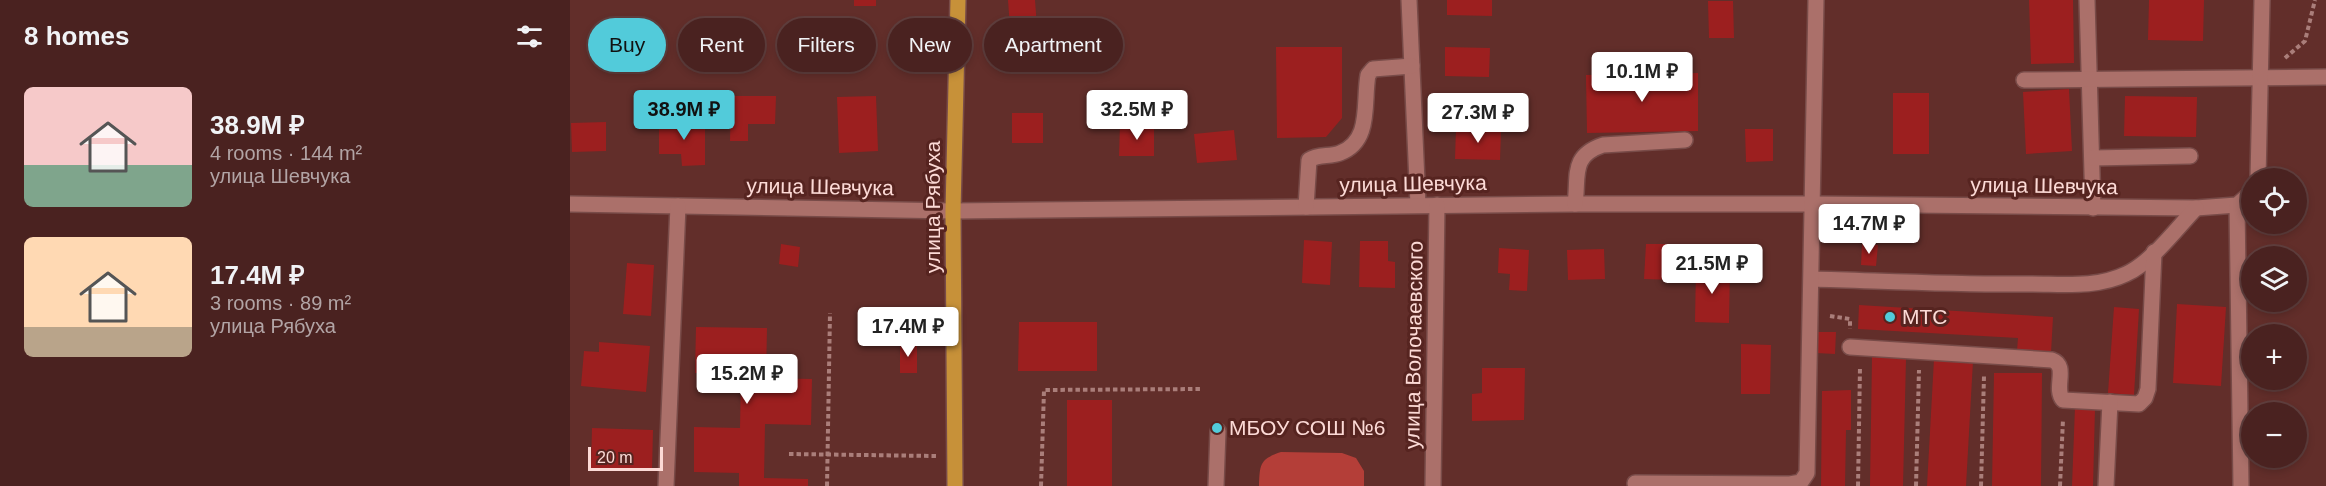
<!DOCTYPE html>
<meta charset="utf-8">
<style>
:root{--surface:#4a2220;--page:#542f2d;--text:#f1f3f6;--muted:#b2a4a5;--line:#613f3e;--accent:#52cbda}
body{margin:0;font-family:Arial,sans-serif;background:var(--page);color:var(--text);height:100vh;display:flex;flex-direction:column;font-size:22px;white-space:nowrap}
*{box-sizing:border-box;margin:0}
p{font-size:20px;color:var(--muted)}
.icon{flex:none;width:33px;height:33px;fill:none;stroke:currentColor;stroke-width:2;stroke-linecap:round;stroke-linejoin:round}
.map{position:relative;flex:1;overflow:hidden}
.details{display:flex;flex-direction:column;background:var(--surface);width:570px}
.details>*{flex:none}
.banner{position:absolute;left:18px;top:18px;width:570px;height:54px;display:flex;gap:12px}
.tools{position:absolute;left:1671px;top:168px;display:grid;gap:12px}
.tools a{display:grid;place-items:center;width:66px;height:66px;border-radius:50%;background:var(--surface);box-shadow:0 3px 9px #0003,0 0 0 2px var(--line);font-size:30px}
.scale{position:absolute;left:18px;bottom:15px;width:75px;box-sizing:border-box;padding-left:6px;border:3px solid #fcdad6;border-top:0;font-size:16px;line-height:21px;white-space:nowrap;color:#fcdad6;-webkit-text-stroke:4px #562420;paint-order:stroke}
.price{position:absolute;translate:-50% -51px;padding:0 14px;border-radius:6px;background:#fff;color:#222;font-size:20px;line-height:39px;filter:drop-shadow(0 2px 3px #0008)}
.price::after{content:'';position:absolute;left:50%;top:36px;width:18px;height:14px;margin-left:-9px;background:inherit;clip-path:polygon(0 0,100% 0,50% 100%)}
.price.active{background:var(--accent);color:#111}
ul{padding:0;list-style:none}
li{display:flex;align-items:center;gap:18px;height:150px;padding:0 24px}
li span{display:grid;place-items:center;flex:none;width:168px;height:120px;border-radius:9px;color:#555}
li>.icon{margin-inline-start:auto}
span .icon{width:72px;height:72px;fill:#fffc;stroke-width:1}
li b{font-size:26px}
h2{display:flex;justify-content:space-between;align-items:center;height:72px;padding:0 24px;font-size:26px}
.chip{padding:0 21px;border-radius:27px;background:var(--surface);box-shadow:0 3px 9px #0003,0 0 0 2px var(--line);font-size:21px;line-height:54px}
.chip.active{background:var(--accent);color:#111}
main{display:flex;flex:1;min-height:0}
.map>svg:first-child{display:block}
.green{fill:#b43e38}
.building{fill:#9c1f1f}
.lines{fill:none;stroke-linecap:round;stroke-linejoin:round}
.minor-casing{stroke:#784b48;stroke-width:18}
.major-casing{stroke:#784b48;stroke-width:18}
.path{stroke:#aa7e7a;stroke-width:4;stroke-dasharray:4.5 3;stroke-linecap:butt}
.minor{stroke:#ab706a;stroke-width:15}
.major{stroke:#c79139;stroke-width:15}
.poi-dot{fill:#52cbda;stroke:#562420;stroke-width:2}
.labels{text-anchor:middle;stroke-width:6;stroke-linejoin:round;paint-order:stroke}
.street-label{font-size:21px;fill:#fcdad6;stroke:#562420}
.poi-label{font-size:21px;fill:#fcdad6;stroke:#562420;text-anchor:start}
</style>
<main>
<section class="details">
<h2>8 homes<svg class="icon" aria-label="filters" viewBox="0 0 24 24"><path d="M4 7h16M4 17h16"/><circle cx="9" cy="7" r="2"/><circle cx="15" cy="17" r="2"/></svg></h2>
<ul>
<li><span style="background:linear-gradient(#f6c9c9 65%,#7fa58c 0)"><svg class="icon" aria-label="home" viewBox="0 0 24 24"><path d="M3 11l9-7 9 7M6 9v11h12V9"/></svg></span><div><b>38.9M ₽</b><p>4 rooms · 144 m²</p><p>улица Шевчука</p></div></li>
<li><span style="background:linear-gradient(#ffd9b3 75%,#b9a48a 0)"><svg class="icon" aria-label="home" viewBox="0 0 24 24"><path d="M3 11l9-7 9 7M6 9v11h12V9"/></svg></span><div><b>17.4M ₽</b><p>3 rooms · 89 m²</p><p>улица Рябуха</p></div></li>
</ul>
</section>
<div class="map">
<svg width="1756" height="486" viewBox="0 0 1756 486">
<rect width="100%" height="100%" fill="#622e2a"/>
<path class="green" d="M711,452l61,1 14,5 8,13v15h-105c1,-21 0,-27 22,-34z"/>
<g class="building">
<rect x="284" y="0" width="22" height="6"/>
<polygon points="438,0 465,0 467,27 440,28"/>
<polygon points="877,0 922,0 922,16 877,15"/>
<polygon points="1459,0 1503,0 1504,63 1461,64"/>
<polygon points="1579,0 1634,0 1633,41 1578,40"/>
<polygon points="1138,1 1163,1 1164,38 1139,38"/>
<polygon points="706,47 772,47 772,118 756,137 707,138"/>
<polygon points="875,47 920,48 919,77 875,76"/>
<polygon points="1128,73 1128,131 1017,133 1016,75"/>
<polygon points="1499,89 1502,151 1456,154 1453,92"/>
<rect x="1323" y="93" width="36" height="61"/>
<polygon points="161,96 206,96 205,124 178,124 178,141 160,141"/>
<polygon points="306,96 308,151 269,153 267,97"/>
<polygon points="1555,96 1627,97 1626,137 1554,136"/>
<rect x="442" y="113" width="31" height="30"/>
<polygon points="135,120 135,165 112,166 111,154 89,154 89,121"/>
<polygon points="36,122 36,151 2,152 1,123"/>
<polygon points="550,125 584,126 584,156 549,156"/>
<polygon points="886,128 931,130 930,160 885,159"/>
<polygon points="1175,129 1203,129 1203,161 1176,162"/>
<polygon points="664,130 667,160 627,163 624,134"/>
<polygon points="734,240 762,242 760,285 732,283"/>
<polygon points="790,241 818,241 818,261 825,262 825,288 789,287"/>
<polygon points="211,244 230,247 228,267 209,264"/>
<polygon points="1076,244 1104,244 1103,280 1074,279"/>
<polygon points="1292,244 1308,245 1306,266 1291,265"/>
<polygon points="929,248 959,250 957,291 939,290 940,274 928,273"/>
<polygon points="1034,249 1035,279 998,280 997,250"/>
<polygon points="57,263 84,265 81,316 53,314"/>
<polygon points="1126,267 1160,268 1159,323 1125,322"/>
<polygon points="1607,304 1656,307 1651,386 1603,383"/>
<polygon points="1289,305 1483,317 1481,353 1447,351 1448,338 1288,329"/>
<polygon points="1544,307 1569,309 1564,395 1538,393"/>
<polygon points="449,322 527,322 527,371 448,371"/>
<polygon points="126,327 197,328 196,378 242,379 241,425 195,424 194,478 238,479 238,486 169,486 169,473 124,472 124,427 170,428 171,374 125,373"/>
<polygon points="1246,332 1266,332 1265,354 1246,353"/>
<polygon points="29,342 80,346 76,392 11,386 14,351 29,352"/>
<rect x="330" y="344" width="17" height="29"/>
<polygon points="1171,344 1201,345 1200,394 1171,394"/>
<polygon points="1302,357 1336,358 1333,486 1300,486"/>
<polygon points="1364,359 1403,361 1396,486 1357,486"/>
<polygon points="912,368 955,368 954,420 902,421 902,394 912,393"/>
<polygon points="1424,373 1472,373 1471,486 1422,486"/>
<polygon points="1281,390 1281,430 1276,430 1275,486 1251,486 1252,391"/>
<rect x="497" y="400" width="45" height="86"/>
<polygon points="1505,407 1525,408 1523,486 1502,486"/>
<polygon points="22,428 83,430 82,470 21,468"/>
</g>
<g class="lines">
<g class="minor-casing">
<g id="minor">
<polyline points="839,0 848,205"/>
<polyline points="1517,0 1523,208"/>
<polyline points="1454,80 1756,77"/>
<polyline points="1523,158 1620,156"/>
<polyline points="1688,178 1692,0"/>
<polyline points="0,204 383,211 1005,204 1243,204 1626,208 1667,205 1682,192"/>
<path d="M1005,204c4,-28 -5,-48 28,-59l82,-5"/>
<polyline points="1667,205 1671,486"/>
<path d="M736,207l3,-47c9,-6 21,-3 31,-7 32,-12 23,-50 28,-78l5,-6 39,-3"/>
<path d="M1242,279c73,2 146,6 220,5 31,0 65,4 94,-10 25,-11 51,-46 70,-66"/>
<path d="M1280,347l202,13c17,6 1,28 11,40l76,4 6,-6 3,-9 6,-137"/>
<polyline points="1065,483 1220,484 1231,482 1237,473 1246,0"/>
<polyline points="96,486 108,206"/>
<polyline points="646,486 648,431"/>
<polyline points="863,486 867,205"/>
<polyline points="1536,486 1540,402"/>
</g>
</g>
<g class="major-casing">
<polyline id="major" points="385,486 383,211 388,0"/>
</g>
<g class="path">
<polyline points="1715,58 1735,41 1745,0"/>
<polyline points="1260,316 1280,319 1280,329"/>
<polyline points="219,454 366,456"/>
<polyline points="257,486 260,313"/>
<polyline points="471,486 474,390 631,389"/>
<polyline points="1288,486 1290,367"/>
<polyline points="1346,486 1349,370"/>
<polyline points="1411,486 1414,376"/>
<polyline points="1490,486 1493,419"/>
</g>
<use href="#minor" class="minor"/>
<use href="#major" class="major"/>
</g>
<g class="poi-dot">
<circle cx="1320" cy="317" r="6"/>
<circle cx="647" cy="428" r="6"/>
</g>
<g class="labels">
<g class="street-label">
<text transform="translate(843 184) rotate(-1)" y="7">улица Шевчука</text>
<text transform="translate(1474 186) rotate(1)" y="7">улица Шевчука</text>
<text transform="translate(250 187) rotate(1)" y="7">улица Шевчука</text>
<text transform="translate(363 207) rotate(-90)" y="7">улица Рябуха</text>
<text transform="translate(844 345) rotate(-89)" y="7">улица Волочаевского</text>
</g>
<g class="poi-label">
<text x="1332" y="324">МТС</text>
<text x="659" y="435">МБОУ СОШ №6</text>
</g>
</g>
</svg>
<div class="tools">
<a><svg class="icon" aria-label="locate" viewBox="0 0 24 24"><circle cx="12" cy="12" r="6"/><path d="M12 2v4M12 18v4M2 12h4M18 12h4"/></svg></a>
<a><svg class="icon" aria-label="layers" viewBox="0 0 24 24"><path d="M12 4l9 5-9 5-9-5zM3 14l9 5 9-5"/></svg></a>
<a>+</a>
<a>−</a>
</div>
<div class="scale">20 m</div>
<b class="price" style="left:1072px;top:103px">10.1M ₽</b>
<b class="price active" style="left:114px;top:141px">38.9M ₽</b>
<b class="price" style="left:567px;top:141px">32.5M ₽</b>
<b class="price" style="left:908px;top:144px">27.3M ₽</b>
<b class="price" style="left:1299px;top:255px">14.7M ₽</b>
<b class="price" style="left:1142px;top:295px">21.5M ₽</b>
<b class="price" style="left:338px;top:358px">17.4M ₽</b>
<b class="price" style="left:177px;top:405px">15.2M ₽</b>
<div class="banner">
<a class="chip active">Buy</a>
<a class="chip">Rent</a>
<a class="chip">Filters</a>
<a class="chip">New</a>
<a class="chip">Apartment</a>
</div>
</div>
</main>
